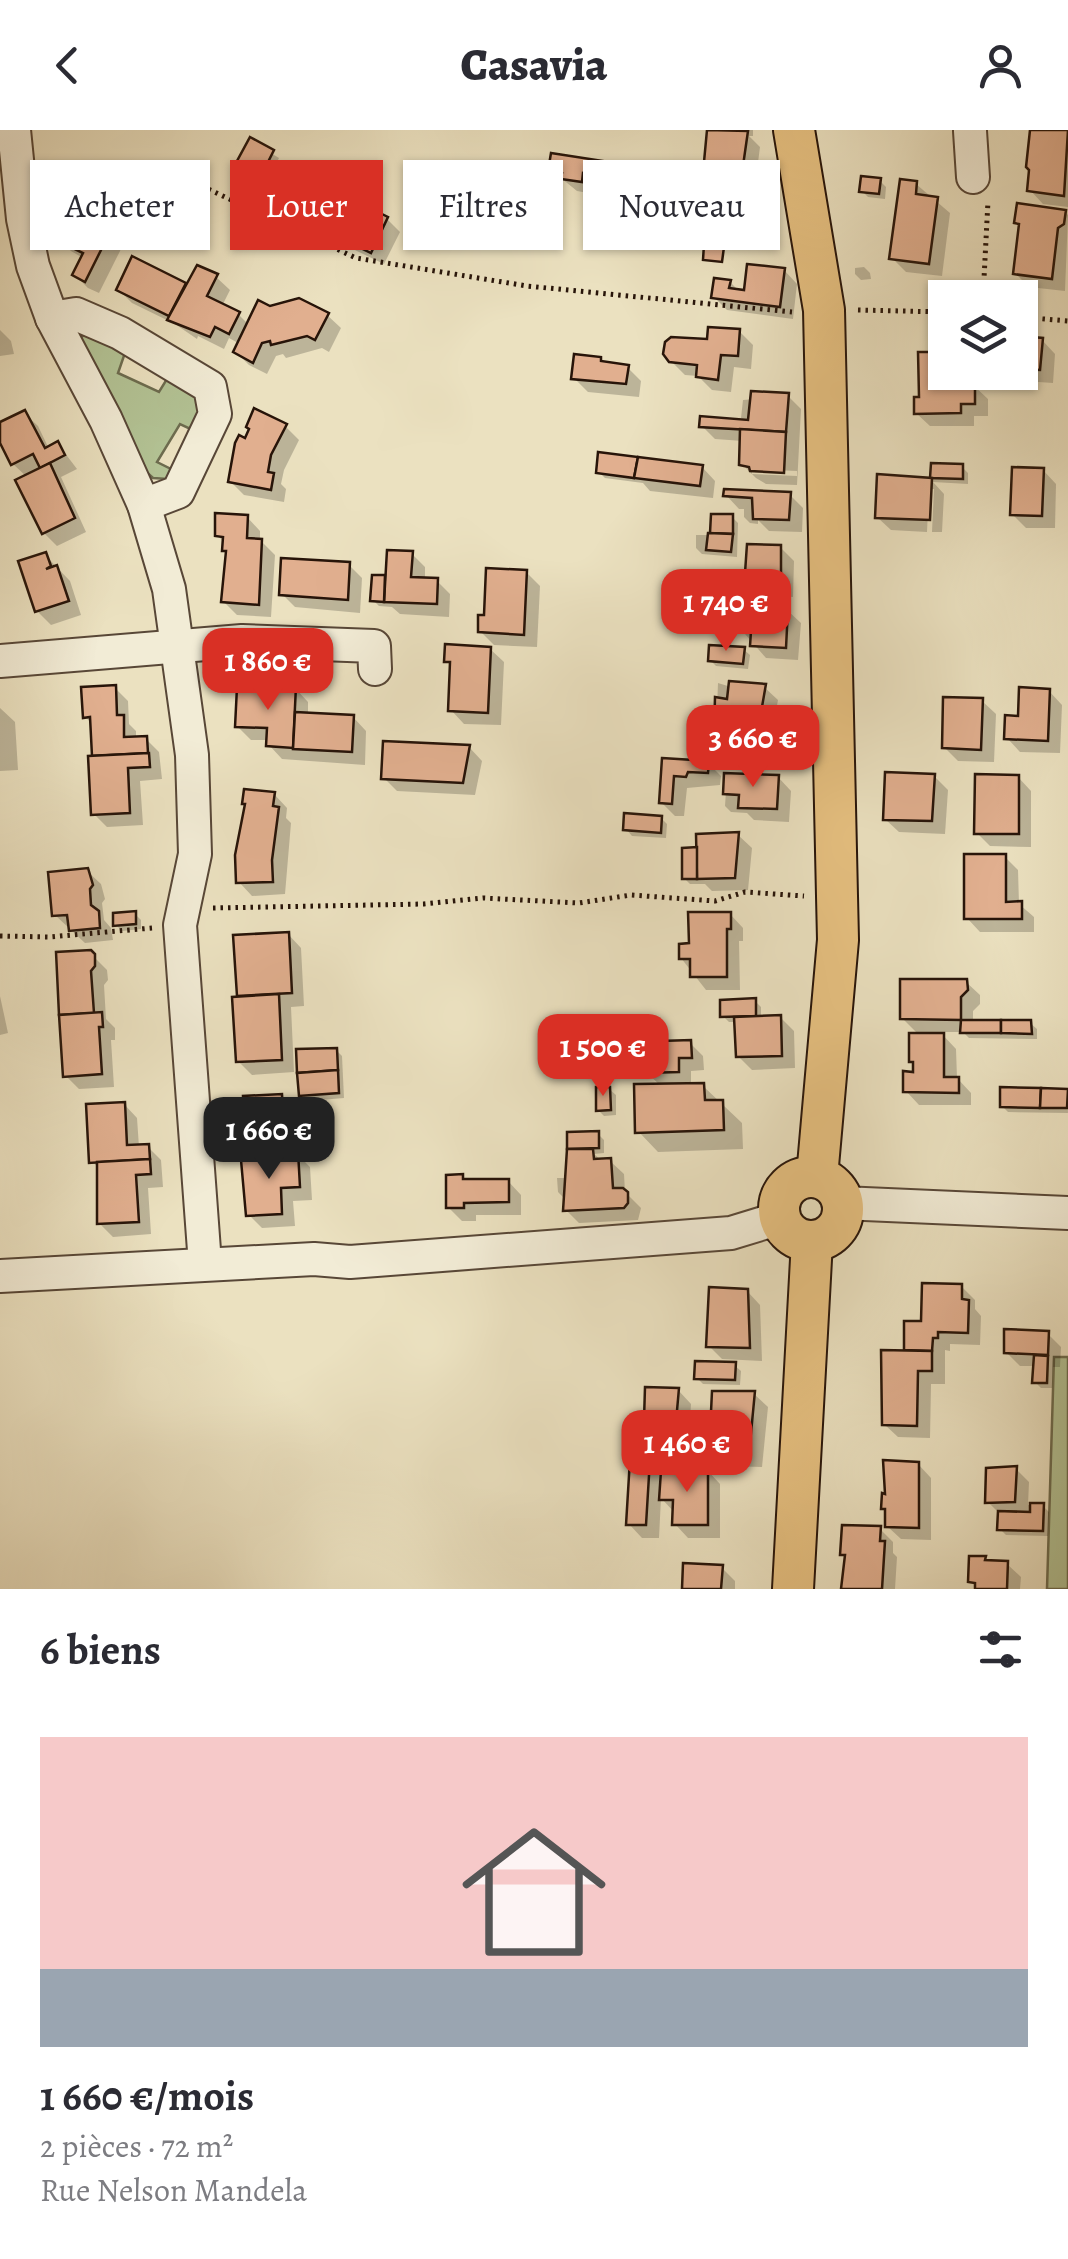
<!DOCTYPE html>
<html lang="fr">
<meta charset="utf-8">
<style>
:root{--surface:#fff;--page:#f7f7f7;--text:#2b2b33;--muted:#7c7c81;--accent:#d93025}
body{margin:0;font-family:Alegreya,serif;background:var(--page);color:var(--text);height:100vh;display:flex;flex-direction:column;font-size:38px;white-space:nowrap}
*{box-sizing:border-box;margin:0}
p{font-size:32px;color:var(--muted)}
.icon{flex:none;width:55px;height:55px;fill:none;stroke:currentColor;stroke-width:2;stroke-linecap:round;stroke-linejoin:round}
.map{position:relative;height:1459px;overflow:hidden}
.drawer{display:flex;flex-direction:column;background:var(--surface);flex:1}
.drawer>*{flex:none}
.hud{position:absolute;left:30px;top:30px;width:1010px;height:90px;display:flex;gap:20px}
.buttons{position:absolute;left:928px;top:150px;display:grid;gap:20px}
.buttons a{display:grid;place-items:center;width:110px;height:110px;border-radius:0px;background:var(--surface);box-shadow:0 2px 8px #0004;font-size:50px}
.price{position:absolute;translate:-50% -85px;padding:0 22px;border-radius:20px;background:var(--accent);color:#fff;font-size:32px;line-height:65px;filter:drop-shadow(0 2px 5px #0008)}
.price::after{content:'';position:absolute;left:50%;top:60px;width:30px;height:22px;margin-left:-15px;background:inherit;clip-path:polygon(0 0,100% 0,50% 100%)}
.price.active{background:#222;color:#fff}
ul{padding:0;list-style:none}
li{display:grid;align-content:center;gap:20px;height:530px;padding:0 40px}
li span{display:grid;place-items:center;height:310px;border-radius:0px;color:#555}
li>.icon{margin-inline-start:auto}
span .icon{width:180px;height:180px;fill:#fffc;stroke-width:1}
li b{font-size:42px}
h2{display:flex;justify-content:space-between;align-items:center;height:120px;padding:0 40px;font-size:42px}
.tag{padding:0 35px;border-radius:0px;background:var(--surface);box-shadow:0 2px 8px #0004;font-size:35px;line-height:90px}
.tag.active{background:var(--accent);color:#fff}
header{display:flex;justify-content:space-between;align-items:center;height:130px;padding:0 40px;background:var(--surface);font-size:45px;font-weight:800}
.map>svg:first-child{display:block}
.green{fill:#b3c395;stroke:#6d6c4f;stroke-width:2.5}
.shadow{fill:#0003;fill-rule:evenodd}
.building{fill:#e1af8f;stroke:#271409;stroke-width:2.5}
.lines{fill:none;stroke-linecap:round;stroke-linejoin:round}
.minor-casing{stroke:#584737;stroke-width:36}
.major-casing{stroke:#271409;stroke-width:44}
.path{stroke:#271409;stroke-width:5;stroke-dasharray:2.5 5;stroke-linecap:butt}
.minor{stroke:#f2ecd6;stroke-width:32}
.major{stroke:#e6c080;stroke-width:40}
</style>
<header><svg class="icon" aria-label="back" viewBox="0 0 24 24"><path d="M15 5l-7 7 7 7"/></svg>Casavia<svg class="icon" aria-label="person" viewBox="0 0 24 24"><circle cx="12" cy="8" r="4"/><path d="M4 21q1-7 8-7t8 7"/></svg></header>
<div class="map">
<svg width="1068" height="1459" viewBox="0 0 1068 1459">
<rect width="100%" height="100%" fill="#ebe1c0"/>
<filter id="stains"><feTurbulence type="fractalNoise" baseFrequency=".002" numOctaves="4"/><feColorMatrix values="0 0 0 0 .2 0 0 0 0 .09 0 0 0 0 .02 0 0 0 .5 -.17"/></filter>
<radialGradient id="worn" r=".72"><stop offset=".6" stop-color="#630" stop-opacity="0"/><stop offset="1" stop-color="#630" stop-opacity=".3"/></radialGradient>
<g class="green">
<polygon points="90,205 126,220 118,243 159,262 170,244 198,264 202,289 197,302 180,294 157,332 177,342 168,349 153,348 142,338 79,213 82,206"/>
<polygon points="1054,1227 1068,1227 1068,1459 1047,1459"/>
</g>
<g class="shadow">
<polygon points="710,0 753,0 753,6 749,6 760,17 756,48 720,44 707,31"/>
<polygon points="1045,0 1068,0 1068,77 1043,74 1030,60"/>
<polygon points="251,11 279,28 269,48 240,30"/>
<polygon points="602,33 615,47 613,57 595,55 594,64 577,61 551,40"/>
<polygon points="645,39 706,47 718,58 725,60 738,73 733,111 692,105 679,91 681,78 656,75 642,62"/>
<polygon points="880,51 886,57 885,69 868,67 862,61"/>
<polygon points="916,54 950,83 942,146 906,142 892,128"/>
<polygon points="78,56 91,69 95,97 109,104 122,117 99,163 88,158 75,145 83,128 71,121 57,107"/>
<polygon points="1065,82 1068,85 1065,161 1029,157 1015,143 1021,96 1017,92"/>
<polygon points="387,89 400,102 384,134 334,110 321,97"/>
<polygon points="133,130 187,156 216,147 230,160 222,176 238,184 249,195 270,179 327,185 341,198 329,222 322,218 286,228 283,224 276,226 267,244 249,235 236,222 240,214 229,208 224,219 198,206 197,209 175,194 132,173 119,160"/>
<polygon points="864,137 870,143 871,149 861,150 855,144 855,138"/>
<polygon points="784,140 797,154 793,189 727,180 714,167 730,152 740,162 746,163"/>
<polygon points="0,200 11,211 14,224 0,226"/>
<polygon points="739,201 753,215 751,239 734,237 731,262 712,260 698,246 685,245 671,231"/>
<polygon points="1020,208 1042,210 1055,224 1053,253 1008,250 1001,242 1020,242"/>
<polygon points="945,224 945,242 974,242 973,255 988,269 988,286 974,286 974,296 930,296 916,283"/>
<polygon points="600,229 606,234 627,237 641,251 639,267 588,262 574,248"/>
<path d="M788,266l13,13 -4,76 -31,-1 -10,-6 -14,-14 1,-23 -28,-2 -13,-13 44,-4 -5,-4 2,-18zM752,339l45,2v5l-45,-2z"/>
<polygon points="24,283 38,296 49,319 58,314 77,339 61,347 86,402 57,416 44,403 27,347 13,334 0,308 0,295"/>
<polygon points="285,296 299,310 284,340 281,354 286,359 284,372 244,365 230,351 246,311"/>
<polygon points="933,336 962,337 968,343 968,354 933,352 944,364 942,402 932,402 934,359 929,359 927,402 891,400 877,387 879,346 932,350"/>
<polygon points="702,337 715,351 713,368 650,361 643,353 605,348 599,342"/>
<polygon points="1043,340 1056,354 1055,398 1026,398 1012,384"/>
<polygon points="726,365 790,365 803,378 802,402 769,401 758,390 758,394 750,393 744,387 744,379 739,379"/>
<polygon points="714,386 732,387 738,393 737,427 702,424 696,418 696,405 712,405"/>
<polygon points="247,387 260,401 260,410 275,425 271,487 237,485 224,472 228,424 224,420 225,413 217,405"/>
<polygon points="780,417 794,431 793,467 745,464 731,450 747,446"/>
<polygon points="412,424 425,437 425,450 437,451 450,464 449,487 400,484 392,477 379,476 373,470 374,447 388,448"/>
<polygon points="45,425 70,451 81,485 51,495 37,481"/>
<polygon points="349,435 362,448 360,483 295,477 282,464"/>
<polygon points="526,442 540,456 537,517 494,515 480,501 487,488"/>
<polygon points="787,480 801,493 798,530 766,528 745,504 709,499 695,485"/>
<polygon points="490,519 504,532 501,595 464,594 451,580 452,537 447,531"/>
<polygon points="743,519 750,525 748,539 716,536 710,530"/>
<polygon points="718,553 731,557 764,557 778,570 772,603 780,611 779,621 730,617 716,604"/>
<polygon points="115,558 128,571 129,594 136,601 136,609 146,609 159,622 162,649 140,651 143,695 107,697 94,684 93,594 85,587"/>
<polygon points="295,558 308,572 308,585 353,587 366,601 365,635 282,629 269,615 269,610 251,610 237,596"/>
<polygon points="1049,561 1062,575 1060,623 1020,622 1007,608 1020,588"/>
<polygon points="982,571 996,584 994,632 958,631 944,617"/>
<polygon points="0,578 15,592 18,640 0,641"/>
<polygon points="469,617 482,631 475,665 397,661 384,648"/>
<polygon points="664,631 708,633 721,646 720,655 687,658 684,686 675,686 661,672"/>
<polygon points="727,646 778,647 791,661 789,692 754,690 747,683 731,682 725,676"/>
<polygon points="934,646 948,660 945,704 899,702 885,689"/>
<polygon points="1018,647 1031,661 1031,717 990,716 977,703"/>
<polygon points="274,664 287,678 286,688 291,693 285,764 252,766 239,752"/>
<polygon points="661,688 667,694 666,708 632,706 626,699"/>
<polygon points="738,705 752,718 748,760 712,761 705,754 690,754 684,748 699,720"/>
<polygon points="1005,727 1018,740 1019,774 1034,787 1034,802 980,802 967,788"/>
<polygon points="87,741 101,754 105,769 102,773 104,790 111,798 113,810 85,813 55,785"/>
<polygon points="135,784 141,790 141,799 122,801 116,795"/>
<polygon points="730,784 743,798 743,811 739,811 740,860 706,860 681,828"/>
<polygon points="288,804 301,818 304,876 291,877 294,942 252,945 238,931 236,807"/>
<polygon points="90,823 107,840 108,850 104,855 106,889 115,898 115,910 111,910 114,957 79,959 65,945"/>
<polygon points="966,852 980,865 980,874 973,881 973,893 1030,893 1037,899 1037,909 969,908 963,902 940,902 956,919 957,948 971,963 971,975 919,975 906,961 915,944 915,935 911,931 920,906 902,888"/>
<polygon points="0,866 8,903 0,905"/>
<polygon points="755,871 761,877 761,888 780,887 794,901 795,938 752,940 738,926 737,892 729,892 723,886"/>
<polygon points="690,913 703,926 704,940 691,941 691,956 703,956 742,993 743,1019 658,1022 638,1001 661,956 646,942"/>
<polygon points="336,920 342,926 344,968 308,971 302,965"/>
<polygon points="609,959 616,965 616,985 604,986 598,980"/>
<polygon points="1067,961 1068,983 1008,982 1002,976"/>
<polygon points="281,966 294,980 296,1023 310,1037 312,1070 293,1071 295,1096 262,1098 248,1084 252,1031 243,1023 248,1011"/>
<polygon points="124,974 137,988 139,1017 148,1017 161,1030 163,1057 148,1058 151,1104 113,1107 99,1093 100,1040 92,1031"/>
<polygon points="569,1004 598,1004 604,1010 604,1023 594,1024 602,1031 610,1031 624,1044 625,1062 641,1078 638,1090 579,1093 566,1080 564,1068 558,1062 557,1048 568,1048"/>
<polygon points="462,1046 467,1051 508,1051 521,1065 521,1085 476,1085 476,1091 462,1091 448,1077"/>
<polygon points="961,1156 975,1170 975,1179 981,1186 980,1215 950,1214 950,1221 945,1220 945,1254 931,1254 930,1308 898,1307 884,1294 906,1223 907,1193 923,1194"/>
<polygon points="747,1161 760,1175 762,1231 722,1229 709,1216"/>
<polygon points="1047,1203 1061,1217 1060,1237 1053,1237 1052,1258 1041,1258 1035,1252 1036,1236 1020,1236 1006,1222"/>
<polygon points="734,1235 741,1241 740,1255 703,1254 697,1248"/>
<polygon points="678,1260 691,1274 688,1316 678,1315 678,1327 685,1335 685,1342 707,1340 720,1354 720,1408 688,1408 675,1394 675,1383 661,1368 659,1408 642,1408 629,1394 646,1293"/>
<polygon points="754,1264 768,1277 762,1337 725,1336 712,1323"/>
<polygon points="918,1334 931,1348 931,1410 901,1409 887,1396"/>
<polygon points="1016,1339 1029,1352 1028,1375 1043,1376 1049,1382 1048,1406 1006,1405 1000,1399 1000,1384 988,1372"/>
<polygon points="880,1399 893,1412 893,1423 897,1427 895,1459 844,1459 847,1428 843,1424"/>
<polygon points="985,1429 989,1433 1007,1434 1021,1447 1020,1459 977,1459 971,1451"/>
<polygon points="722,1438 735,1451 735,1459 684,1459"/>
</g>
<g class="building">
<polygon points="707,0 748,1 743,36 704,32"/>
<polygon points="1030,0 1068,0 1064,66 1027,61 1029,40 1026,37"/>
<polygon points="250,7 274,20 262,44 237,31"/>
<polygon points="551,23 603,31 601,45 583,43 582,52 561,49 562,43 548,41"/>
<polygon points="643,36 707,44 706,54 682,51 680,67 640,63"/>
<polygon points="861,46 881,48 879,64 859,62"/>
<polygon points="900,49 917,51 916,64 938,67 929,134 889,129"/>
<polygon points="682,51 726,57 720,99 676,92"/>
<polygon points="79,53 83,89 110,102 85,152 72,145 83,123 54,109 47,58"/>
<polygon points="335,61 388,87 371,123 318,97"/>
<polygon points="1017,73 1066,80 1064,94 1058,98 1052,149 1013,144 1019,94 1014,93"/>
<polygon points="704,114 724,117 722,132 703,130"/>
<polygon points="132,126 186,153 169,186 116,160"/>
<polygon points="747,134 785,138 780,177 711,168 714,148 731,150 729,158 744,160"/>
<polygon points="197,135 218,144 207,166 240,182 229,204 215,197 210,207 167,190"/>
<polygon points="299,168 329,183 315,210 307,206 271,215 270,211 262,213 253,233 233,222 258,170 270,176"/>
<polygon points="708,197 740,199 738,226 721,225 718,250 696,247 697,235 669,232 663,224 665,212 671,207 707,209"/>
<polygon points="1020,206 1043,208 1040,240 1020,239"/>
<polygon points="918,222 945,222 945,242 961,242 961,253 975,253 975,274 961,274 961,283 914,284 914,267 919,267"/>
<polygon points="574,224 601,227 601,231 629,235 626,254 571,249"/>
<polygon points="751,261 789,263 786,302 699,297 700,286 748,290"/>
<polygon points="254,278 287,294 271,325 268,342 274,343 271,360 228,352 235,313 239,305 245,308 249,299 246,297"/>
<polygon points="25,280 45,318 58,311 65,325 40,338 33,324 11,335 0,313 0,292"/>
<polygon points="740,299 786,302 784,343 750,341 749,337 739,335"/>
<polygon points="598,322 638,327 634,348 596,343"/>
<polygon points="638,327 703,335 700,356 634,348"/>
<polygon points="50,333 75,388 42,404 15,350"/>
<polygon points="931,333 963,334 963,349 930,348"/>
<polygon points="1012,337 1044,338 1042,386 1010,385"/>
<polygon points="877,344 932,348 930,390 875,388"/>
<polygon points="724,359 791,362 789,390 753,389 752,368 723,366"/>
<polygon points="215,383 248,385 247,408 262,409 259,475 221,472 226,421 222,421 223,407 215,406"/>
<polygon points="711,384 733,384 733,404 710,403"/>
<polygon points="708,403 733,404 731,422 706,420"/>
<polygon points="747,414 781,415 781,455 729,451 729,442 745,443"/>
<polygon points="387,420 413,421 411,447 438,448 437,474 384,472"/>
<polygon points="46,422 51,436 46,439 57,435 69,471 35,482 18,431"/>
<polygon points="281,428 350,432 348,470 279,465"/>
<polygon points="486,438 527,440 524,505 478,502 478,485 484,485"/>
<polygon points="372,445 385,445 384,472 370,471"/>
<polygon points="694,472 788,478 786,518 750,516 751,501 737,499 738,493 693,486"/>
<polygon points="445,514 491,517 488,583 448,581 450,532 444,532"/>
<polygon points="709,515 745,517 743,534 708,531"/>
<polygon points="729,551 766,554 759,594 768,595 767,609 714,605 715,567 727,569"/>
<polygon points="116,555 117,585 124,585 124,607 147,606 148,623 92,626 90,587 83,588 81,557"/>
<polygon points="269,555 296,556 293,618 266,616 267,598 235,597 237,557 269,559"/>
<polygon points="1019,557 1050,559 1048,611 1004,609 1005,585 1018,586"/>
<polygon points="943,567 983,568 981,620 942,618"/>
<polygon points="295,582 354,585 352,622 293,619"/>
<polygon points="383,611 470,615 463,653 381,649"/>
<polygon points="149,623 150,637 128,638 130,683 91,685 88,626"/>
<polygon points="662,628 709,631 708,643 688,642 686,647 674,646 672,674 659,673"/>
<polygon points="885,642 935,644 932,691 883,690"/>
<polygon points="724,643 779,645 777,679 738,678 739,665 723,664"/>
<polygon points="975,644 1019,645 1019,704 974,704"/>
<polygon points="244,659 275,662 273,676 279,677 272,730 273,752 236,753 235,725 245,674 242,674"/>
<polygon points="624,683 662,686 661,703 623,700"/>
<polygon points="739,702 735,748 697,749 696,704"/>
<polygon points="697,717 697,749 682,749 682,718"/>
<polygon points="964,724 1006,724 1006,772 1022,771 1022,789 964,789"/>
<polygon points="88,738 93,755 90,759 91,775 99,781 100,798 69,801 67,785 52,786 48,742"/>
<polygon points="136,781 136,794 113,796 113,783"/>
<polygon points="688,782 731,782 731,799 727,799 727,847 690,847 690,829 679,829 679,814 689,813"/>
<polygon points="289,802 292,863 237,866 233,805"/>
<polygon points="91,820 95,824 95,836 91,841 94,883 59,885 56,822"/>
<polygon points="900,849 967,849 968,860 961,867 961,890 900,889"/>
<polygon points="279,864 282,930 236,932 232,867"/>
<polygon points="756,868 756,886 720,887 720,870"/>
<polygon points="102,882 103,897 99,897 102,944 63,947 59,885"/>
<polygon points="781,885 782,926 736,927 734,887"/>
<polygon points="961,890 1001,890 1001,903 960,903"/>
<polygon points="1001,890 1031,890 1032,904 1001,903"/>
<polygon points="909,903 944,903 944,947 959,947 959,963 903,962 903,941 913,942 913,932 909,932"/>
<polygon points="691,910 692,928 679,928 679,942 644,943 643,929 661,928 660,911"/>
<polygon points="337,918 338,940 297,943 296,919"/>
<polygon points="338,940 339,963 299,966 297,943"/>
<polygon points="704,953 705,970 723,970 724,1000 635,1003 634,954"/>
<polygon points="596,957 610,957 611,980 596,981"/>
<polygon points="1000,957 1041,958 1040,978 1000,977"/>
<polygon points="1041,958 1068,959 1067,978 1040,978"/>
<polygon points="282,964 285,1022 241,1024 240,1009 245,1009 243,966"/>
<polygon points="125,972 127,1015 149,1014 150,1029 89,1033 86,974"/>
<polygon points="599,1001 599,1018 567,1019 567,1002"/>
<polygon points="567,1019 593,1019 594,1029 611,1028 613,1058 623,1058 628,1062 628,1073 624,1078 563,1081"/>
<polygon points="298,1021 300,1057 281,1058 282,1084 246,1086 241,1030 266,1028 266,1023"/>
<polygon points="150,1029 151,1044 136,1045 139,1092 97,1094 97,1032"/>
<polygon points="463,1044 463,1049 509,1049 509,1072 464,1073 464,1078 446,1078 446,1045"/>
<polygon points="922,1153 962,1154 962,1169 969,1170 968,1203 938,1202 938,1208 933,1208 932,1221 904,1220 904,1191 921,1191"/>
<polygon points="709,1157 748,1159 750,1218 706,1217"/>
<polygon points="1004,1199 1049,1201 1048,1225 1004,1223"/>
<polygon points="881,1220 932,1221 932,1241 918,1241 917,1296 882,1295"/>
<polygon points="1034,1225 1048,1226 1047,1253 1032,1253"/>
<polygon points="695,1231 736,1232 735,1250 694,1249"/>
<polygon points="645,1257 679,1258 675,1303 666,1303 665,1319 673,1319 672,1330 630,1329 632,1290 644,1290"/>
<polygon points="712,1261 755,1261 749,1324 709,1324"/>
<polygon points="630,1329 650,1329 646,1395 626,1395"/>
<polygon points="883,1330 919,1332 919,1398 885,1397 885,1379 881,1379 882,1363 885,1364"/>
<polygon points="1017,1336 1015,1372 985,1373 986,1338"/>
<polygon points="678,1338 708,1338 708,1395 672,1395 673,1370 659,1370 661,1341 677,1341"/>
<polygon points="1030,1373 1044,1373 1043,1401 997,1400 998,1381 1030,1382"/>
<polygon points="842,1395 881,1396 880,1411 885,1411 882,1459 841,1459 845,1425 840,1425"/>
<polygon points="969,1426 986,1426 985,1430 1008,1431 1007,1459 975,1459 975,1453 968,1452"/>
<polygon points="683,1433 723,1435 721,1459 682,1459"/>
</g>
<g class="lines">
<g class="minor-casing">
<g id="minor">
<polyline points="14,0 23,89 33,136 52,188 106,290 144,375 169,459 192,625 195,724 180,795 205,1134"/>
<polyline points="970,1 973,47"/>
<polyline points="52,188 76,184 120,203 210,257 215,284 178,362 144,375"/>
<polyline points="0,531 242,511 374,516 375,539"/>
<polyline points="842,1073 1068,1083"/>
<polyline points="0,1146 314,1129 350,1132 731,1103 780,1088"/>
</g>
</g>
<g class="major-casing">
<g id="major">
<polyline points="794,0 824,180 837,766 838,810 817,1047"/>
<circle cx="811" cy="1079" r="32"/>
<polyline points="793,1459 812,1111"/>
</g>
</g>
<g class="path">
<polyline points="195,53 356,128 527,156 792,182"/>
<polyline points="983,168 988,71"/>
<polyline points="858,180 945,182"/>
<polyline points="1020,187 1068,191"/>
<polyline points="213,778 424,774 483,768 579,773 631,765 715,771 745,762 804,766"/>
<polyline points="0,806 49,807 152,798"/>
</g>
<use href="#minor" class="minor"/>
<use href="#major" class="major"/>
</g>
<rect width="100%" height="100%" filter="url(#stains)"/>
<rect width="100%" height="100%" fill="url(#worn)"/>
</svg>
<div class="buttons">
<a><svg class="icon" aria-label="layers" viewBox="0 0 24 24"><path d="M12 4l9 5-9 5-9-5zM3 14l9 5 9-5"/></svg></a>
</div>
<b class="price" style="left:726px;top:524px">1 740 €</b>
<b class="price" style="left:268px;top:583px">1 860 €</b>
<b class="price" style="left:753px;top:660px">3 660 €</b>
<b class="price" style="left:603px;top:969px">1 500 €</b>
<b class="price active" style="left:269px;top:1052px">1 660 €</b>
<b class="price" style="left:687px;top:1365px">1 460 €</b>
<div class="hud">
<a class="tag">Acheter</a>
<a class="tag active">Louer</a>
<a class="tag">Filtres</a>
<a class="tag">Nouveau</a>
</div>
</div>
<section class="drawer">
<h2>6 biens<svg class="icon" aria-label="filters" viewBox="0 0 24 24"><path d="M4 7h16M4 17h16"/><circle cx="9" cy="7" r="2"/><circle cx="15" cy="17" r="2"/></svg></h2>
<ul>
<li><span style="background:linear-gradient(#f6c9c9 75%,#9aa5b1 0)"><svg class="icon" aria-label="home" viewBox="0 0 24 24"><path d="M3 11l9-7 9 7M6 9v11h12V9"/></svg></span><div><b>1 660 €/mois</b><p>2 pièces · 72 m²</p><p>Rue Nelson Mandela</p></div></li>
</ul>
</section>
